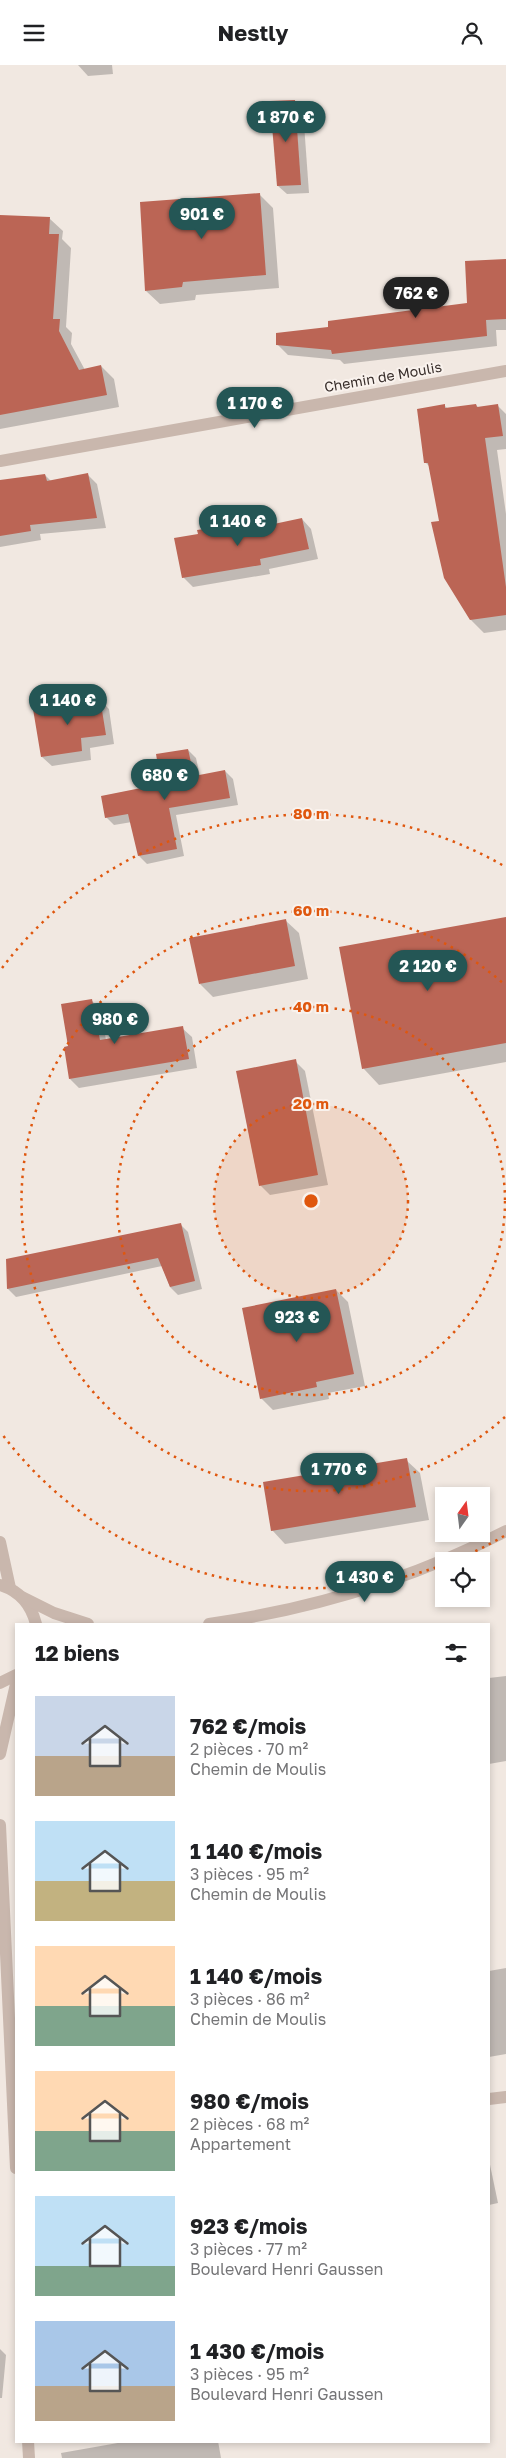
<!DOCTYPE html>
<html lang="fr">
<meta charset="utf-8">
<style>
:root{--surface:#fff;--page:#f2f2f2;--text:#202124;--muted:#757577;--accent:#245655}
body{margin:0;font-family:"Golos Text",sans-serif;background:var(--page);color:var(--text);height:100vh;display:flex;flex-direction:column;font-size:19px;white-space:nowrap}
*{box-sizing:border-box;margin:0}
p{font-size:16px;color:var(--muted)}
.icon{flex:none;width:28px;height:28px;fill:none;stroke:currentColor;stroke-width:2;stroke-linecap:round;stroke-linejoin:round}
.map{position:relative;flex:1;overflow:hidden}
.drawer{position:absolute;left:15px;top:1558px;width:475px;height:820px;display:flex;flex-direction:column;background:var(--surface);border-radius:0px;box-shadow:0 2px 8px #0003}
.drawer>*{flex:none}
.needle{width:32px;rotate:14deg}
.tools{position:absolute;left:435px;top:1422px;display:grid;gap:10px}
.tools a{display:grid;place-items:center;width:55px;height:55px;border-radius:0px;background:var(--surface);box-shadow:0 2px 8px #0003;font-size:25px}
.price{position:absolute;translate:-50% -42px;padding:0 11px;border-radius:18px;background:var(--accent);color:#fff;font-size:16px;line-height:32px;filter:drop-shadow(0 1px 2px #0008)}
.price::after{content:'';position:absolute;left:50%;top:30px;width:15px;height:11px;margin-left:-8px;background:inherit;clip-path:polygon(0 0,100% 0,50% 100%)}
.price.on{background:#222;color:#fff}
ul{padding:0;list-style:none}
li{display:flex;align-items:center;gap:15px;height:125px;padding:0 20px}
li span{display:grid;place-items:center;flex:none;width:140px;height:100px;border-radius:0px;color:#555}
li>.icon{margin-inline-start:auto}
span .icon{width:60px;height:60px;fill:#fffc;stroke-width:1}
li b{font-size:21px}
h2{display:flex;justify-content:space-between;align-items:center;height:60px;padding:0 20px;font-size:21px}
header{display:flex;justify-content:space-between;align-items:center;height:65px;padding:0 20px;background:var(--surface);font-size:22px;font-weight:700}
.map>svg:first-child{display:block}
.shadow{fill:#0003}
.building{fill:#bb6555}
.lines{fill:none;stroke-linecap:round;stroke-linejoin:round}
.minor{stroke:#c9b7ad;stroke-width:12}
.tertiary{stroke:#c9b7ad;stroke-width:12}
.ring{fill:none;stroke:#df570e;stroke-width:2.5;stroke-dasharray:2.5 5}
.labels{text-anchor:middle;stroke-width:4;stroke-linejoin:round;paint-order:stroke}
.street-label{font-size:14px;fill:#382e2b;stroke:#f9f2ed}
.centre{fill:#df570e;stroke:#f9f2ed;stroke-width:2.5}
.ring-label{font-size:15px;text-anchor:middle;font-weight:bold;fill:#df570e;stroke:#f9f2ed;stroke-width:4;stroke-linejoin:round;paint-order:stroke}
</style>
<header><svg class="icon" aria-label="menu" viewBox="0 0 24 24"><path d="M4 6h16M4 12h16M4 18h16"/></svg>Nestly<svg class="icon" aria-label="person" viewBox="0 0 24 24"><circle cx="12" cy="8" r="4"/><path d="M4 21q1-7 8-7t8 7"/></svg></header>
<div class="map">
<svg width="506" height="2393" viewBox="0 0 506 2393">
<rect width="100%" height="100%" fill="#f1e8e1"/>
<g class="shadow">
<polygon points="78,0 112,0 113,9 88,11"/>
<polygon points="294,36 303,45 309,128 287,129 278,121"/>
<polygon points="259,129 273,143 279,223 196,230 195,235 160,239 146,226"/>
<polygon points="0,151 50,154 63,166 62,174 71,183 66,262 72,268 71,279 85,305 101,301 114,314 119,342 0,364"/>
<polygon points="506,196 506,265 496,265 497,281 344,299 340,295 288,290 277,279 330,263 468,240"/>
<polygon points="444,340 448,344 476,340 479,343 497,340 506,349 506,384 497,385 506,449 506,565 484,568 471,555 441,457 429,401 425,397"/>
<polygon points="87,409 97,419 106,463 40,469 41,475 0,482 0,417 45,410 52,417"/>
<polygon points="302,454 311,464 318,494 269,504 270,509 193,522 183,512 253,458 259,464"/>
<polygon points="100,635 109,644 114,679 90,683 91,695 52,701 42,692"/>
<polygon points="188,685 196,693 200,711 225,706 233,714 238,740 176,750 184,791 147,799 139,791 132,757 114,760 106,752 162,720"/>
<polygon points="506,853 506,997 379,1020 364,1004 340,883"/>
<polygon points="285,855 299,868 308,914 213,932 200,919"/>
<polygon points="92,936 101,945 106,975 182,963 192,972 197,1003 79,1023 70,1014 65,983 70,982"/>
<polygon points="295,996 305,1006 328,1120 270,1130 260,1120"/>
<polygon points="180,1159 188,1167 202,1224 178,1230 170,1222 162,1201 16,1232 8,1224 7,1195"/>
<polygon points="336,1225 348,1237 365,1321 328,1328 329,1334 273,1345 261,1333"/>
<polygon points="406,1395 420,1408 429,1455 285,1479 272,1465"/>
<polygon points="506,1611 506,1696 489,1699 489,1613"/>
<polygon points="506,1903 506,1989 489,1992 489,1906"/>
<polygon points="489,2095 498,2138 489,2140"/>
<polygon points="0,2284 6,2290 2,2333 0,2333"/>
<polygon points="129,2376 218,2376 221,2393 62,2393 61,2388"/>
</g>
<g class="building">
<polygon points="295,35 301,120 277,121 270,36"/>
<polygon points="260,128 266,210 183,217 182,222 145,226 140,137"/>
<polygon points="0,150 50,152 49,169 59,169 53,254 60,254 59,266 79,305 101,300 107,330 0,350"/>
<polygon points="506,194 506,254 486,255 487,271 332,289 331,285 276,280 276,268 328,262 328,256 467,238 465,196"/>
<polygon points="445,339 445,343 476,339 477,342 498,339 503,371 485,373 506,522 506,550 470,555 444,513 431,457 439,456 428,398 424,398 417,344"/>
<polygon points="88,408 97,453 30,460 31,466 0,471 0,415 45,409 47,416"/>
<polygon points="302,453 309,484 260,494 261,500 182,513 174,473 198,469 197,465 254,457 255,463"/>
<polygon points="100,633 106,670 81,673 82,686 41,692 33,644"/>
<polygon points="188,684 194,711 225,705 230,733 169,743 177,784 138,791 128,749 105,753 101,731 161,719 156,689"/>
<polygon points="506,852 506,978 362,1004 339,882"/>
<polygon points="286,854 295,901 199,919 189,873"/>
<polygon points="92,934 100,975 183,961 189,994 69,1014 64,982 68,981 61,939"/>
<polygon points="296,994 318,1110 259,1121 236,1006"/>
<polygon points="181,1158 195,1216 170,1222 158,1193 7,1224 6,1194"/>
<polygon points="336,1224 354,1309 316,1317 317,1322 260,1334 242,1243"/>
<polygon points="407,1393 416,1442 271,1466 263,1417"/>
</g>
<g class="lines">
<g class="minor">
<polyline points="0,396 506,306"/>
<polyline points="0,1477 10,1523"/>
<polyline points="0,1689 16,1619"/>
<polyline points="0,1760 16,2103"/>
<polyline points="489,2034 506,2032"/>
<polyline points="28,2376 29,2393"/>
</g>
<g class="tertiary">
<path d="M0,1520c20,6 31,19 36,39"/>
<polyline points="22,1532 54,1548 88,1559"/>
<path d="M209,1559c103,-15 204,-45 297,-93"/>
<polyline points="0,1618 16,1610"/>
</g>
</g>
<circle cx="311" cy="1136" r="97" fill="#df570e" fill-opacity=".12"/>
<g class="ring">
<circle cx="311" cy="1136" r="97"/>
<circle cx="311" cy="1136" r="194"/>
<path d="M505 1352A290 290 0 1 1 505 920"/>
<path d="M504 1471A387 387 0 0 1 453 1496M443 1500A387 387 0 0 1 2 1369M2 903A387 387 0 0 1 504 801"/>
</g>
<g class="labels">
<g class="street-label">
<text transform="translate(383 312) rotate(-10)" y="5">Chemin de Moulis</text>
</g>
</g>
<circle cx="311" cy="1136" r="8" class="centre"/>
<g class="ring-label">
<text x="311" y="754">80 m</text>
<text x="311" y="851">60 m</text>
<text x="311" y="947">40 m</text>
<text x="311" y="1044">20 m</text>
</g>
</svg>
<div class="tools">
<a><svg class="needle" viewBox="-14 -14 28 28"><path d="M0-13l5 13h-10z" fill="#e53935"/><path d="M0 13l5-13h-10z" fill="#757577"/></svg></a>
<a><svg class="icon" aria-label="locate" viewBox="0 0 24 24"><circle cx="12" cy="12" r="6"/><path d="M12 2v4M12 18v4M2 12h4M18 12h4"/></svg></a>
</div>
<b class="price" style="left:286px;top:78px">1 870 €</b>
<b class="price" style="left:202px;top:175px">901 €</b>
<b class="price on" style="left:416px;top:254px">762 €</b>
<b class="price" style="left:255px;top:364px">1 170 €</b>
<b class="price" style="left:238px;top:482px">1 140 €</b>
<b class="price" style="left:68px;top:661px">1 140 €</b>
<b class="price" style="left:165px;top:736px">680 €</b>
<b class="price" style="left:428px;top:927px">2 120 €</b>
<b class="price" style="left:115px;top:980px">980 €</b>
<b class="price" style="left:297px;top:1278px">923 €</b>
<b class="price" style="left:339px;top:1430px">1 770 €</b>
<b class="price" style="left:365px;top:1538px">1 430 €</b>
<section class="drawer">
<h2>12 biens<svg class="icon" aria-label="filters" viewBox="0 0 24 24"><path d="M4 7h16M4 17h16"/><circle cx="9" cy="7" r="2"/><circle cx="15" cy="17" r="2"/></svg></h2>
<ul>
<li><span style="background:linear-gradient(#c9d6e8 60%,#b9a48a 0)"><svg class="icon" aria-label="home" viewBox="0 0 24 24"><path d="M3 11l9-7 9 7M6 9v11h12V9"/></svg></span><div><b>762 €/mois</b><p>2 pièces · 70 m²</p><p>Chemin de Moulis</p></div></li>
<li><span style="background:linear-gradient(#bfe0f5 60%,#c2b280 0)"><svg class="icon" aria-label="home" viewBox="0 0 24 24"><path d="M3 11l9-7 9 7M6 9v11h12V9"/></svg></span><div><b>1 140 €/mois</b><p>3 pièces · 95 m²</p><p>Chemin de Moulis</p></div></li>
<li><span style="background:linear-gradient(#ffd9b3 60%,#7fa58c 0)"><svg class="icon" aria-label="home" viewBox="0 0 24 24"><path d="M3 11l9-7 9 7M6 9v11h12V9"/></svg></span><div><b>1 140 €/mois</b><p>3 pièces · 86 m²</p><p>Chemin de Moulis</p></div></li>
<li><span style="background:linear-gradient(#ffd9b3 60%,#7fa58c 0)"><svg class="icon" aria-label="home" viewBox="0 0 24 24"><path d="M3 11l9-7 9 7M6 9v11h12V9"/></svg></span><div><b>980 €/mois</b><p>2 pièces · 68 m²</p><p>Appartement</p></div></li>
<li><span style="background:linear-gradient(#bfe0f5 70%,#7fa58c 0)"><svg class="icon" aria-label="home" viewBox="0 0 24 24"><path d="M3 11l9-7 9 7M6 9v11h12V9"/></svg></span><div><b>923 €/mois</b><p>3 pièces · 77 m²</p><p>Boulevard Henri Gaussen</p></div></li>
<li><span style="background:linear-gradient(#a9c7e8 65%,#b9a48a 0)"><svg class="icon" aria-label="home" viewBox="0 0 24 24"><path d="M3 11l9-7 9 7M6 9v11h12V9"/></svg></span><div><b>1 430 €/mois</b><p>3 pièces · 95 m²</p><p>Boulevard Henri Gaussen</p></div></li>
</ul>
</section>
</div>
